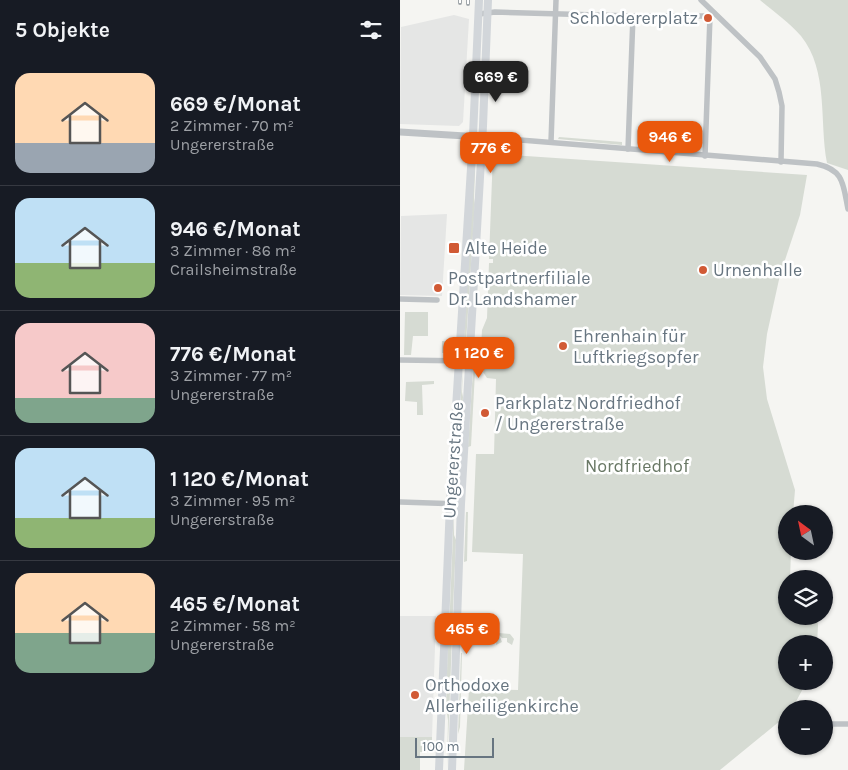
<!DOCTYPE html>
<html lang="de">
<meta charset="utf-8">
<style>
:root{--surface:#171b24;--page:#242831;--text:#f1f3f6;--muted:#9ea1a6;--line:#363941;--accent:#ea580c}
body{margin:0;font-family:Karla,sans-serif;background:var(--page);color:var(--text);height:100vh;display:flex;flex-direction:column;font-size:19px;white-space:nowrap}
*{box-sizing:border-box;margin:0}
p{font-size:16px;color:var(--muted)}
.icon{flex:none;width:28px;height:28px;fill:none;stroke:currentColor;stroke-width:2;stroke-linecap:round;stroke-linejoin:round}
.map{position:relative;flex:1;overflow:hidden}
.drawer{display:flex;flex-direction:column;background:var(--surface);width:400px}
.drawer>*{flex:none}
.needle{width:32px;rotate:327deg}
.fabs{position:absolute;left:378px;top:505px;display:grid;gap:10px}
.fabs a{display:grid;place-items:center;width:55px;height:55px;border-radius:50%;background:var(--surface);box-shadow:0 1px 4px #0004;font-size:25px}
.scale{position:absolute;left:15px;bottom:12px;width:79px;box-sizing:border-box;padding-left:5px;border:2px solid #677580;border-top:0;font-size:14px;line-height:18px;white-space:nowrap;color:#677580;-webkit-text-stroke:4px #fff;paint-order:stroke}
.price{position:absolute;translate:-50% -42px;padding:0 11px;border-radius:10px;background:var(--accent);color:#fff;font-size:16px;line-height:32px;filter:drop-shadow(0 1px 2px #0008)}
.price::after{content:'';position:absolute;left:50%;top:30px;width:15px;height:11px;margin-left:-8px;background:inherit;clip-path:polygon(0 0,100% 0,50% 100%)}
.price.on{background:#222;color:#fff}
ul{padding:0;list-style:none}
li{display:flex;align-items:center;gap:15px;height:125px;padding:0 15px}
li+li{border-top:1px solid var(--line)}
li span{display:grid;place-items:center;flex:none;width:140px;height:100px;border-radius:15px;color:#555}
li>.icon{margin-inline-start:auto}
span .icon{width:60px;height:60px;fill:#fffc;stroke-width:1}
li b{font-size:21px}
h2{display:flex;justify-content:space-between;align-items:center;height:60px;padding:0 15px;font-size:21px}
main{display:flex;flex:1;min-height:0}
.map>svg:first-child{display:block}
.built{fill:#e5e6e5}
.green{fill:#d6dbd3}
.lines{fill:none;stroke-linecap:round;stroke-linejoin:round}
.minor{stroke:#bec2c5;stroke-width:5.5}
.tertiary{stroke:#bec2c5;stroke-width:7}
.secondary{stroke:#d2d6da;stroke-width:8}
.rail-casing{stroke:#a0a6aa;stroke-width:4}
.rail{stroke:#fff;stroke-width:2;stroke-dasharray:5.5;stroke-linecap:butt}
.poi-dot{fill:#d15a35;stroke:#fff;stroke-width:2}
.labels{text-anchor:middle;stroke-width:5;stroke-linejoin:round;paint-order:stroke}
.poi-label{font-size:18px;fill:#677580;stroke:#fff;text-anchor:start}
.street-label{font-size:18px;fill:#677580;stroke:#fff}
.park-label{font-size:18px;fill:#697865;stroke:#fff}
</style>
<main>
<section class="drawer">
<h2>5 Objekte<svg class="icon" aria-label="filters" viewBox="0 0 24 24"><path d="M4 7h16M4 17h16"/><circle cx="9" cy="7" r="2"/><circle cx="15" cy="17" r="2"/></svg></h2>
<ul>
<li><span style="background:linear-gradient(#ffd9b3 70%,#9aa5b1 0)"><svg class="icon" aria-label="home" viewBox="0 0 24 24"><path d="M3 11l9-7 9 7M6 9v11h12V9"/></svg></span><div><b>669 €/Monat</b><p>2 Zimmer · 70 m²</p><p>Ungererstraße</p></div></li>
<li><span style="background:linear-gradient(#bfe0f5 65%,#8fb573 0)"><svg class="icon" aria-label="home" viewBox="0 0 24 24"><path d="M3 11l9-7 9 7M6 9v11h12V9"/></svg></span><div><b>946 €/Monat</b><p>3 Zimmer · 86 m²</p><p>Crailsheimstraße</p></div></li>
<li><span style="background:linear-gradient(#f6c9c9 75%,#7fa58c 0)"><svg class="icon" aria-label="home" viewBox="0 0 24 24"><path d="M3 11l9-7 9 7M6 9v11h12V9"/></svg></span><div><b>776 €/Monat</b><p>3 Zimmer · 77 m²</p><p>Ungererstraße</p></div></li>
<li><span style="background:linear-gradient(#bfe0f5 70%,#8fb573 0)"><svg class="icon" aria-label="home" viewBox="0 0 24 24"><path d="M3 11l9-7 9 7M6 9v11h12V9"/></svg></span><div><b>1 120 €/Monat</b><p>3 Zimmer · 95 m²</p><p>Ungererstraße</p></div></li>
<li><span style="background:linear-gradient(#ffd9b3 60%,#7fa58c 0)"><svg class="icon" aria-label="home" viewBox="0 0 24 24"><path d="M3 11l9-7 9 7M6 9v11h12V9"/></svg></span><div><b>465 €/Monat</b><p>2 Zimmer · 58 m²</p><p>Ungererstraße</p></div></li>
</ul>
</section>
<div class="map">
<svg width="448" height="770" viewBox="0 0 448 770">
<rect width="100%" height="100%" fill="#f5f5f2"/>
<g class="built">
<polygon points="54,15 69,19 63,122 59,126 0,124 1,27"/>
<polygon points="47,214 42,296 0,295 1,216"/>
<polygon points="0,616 36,616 32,737 0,737"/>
</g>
<g class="green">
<path d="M360,0h88v170l-21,-7c-8,-42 2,-92 -26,-127 -11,-13 -28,-25 -41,-36z"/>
<polygon points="159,137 222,142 222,145 158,139"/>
<polygon points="95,148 111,149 111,155 407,175 400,215 380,275 367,334 363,367 367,399 395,490 393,514 386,514 386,551 391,551 390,579 386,579 386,616 417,616 418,626 417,644 386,644 386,681 407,681 392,709 386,709 386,716 320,770 64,770 69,689 118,690 123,554 72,552 76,454 94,454 96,379 87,378 83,372 84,370 80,366 82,330 87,318 89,263 93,263 93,259 89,259 93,152"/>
<polygon points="75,149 76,149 74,198 75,204 65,358 63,356"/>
<polygon points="5,312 28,312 28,336 13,336 11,355 4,355"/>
<rect x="42" y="341" width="9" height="12"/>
<polygon points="63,367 62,392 63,397 58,495 54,494"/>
<polygon points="73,370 75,372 71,446 68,447"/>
<polygon points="34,381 34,384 22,385 23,415 17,415 17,402 5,401 6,382"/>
<polygon points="54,509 54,535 56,540 52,632 49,631"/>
<polygon points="66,512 68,512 67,561 64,562"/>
<polygon points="99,633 110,634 114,639 112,645 107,642 107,638 102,638 99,635 102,642 96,645 97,635 99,635"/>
<polygon points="48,637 52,638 47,770 48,720 46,707"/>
<polygon points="61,653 62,653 60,727 58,734"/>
<polygon points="0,737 32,737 32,752 20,752 20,770 0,770"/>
</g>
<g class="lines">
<g class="minor">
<polyline points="301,0 360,57 375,79 379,92 382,106 381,162"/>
<polyline points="79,14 95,12 233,16 310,16 305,156"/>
<path d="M82,137l335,27c27,6 26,20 31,45"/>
<polyline points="151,142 156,0"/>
<polyline points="228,149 233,16"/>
<polyline points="0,299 37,300"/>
<polyline points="0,360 69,361"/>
<polyline points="0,502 61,504"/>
<polyline points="424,724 448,724"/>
</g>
<polyline class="tertiary" points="0,132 82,137"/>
<g class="secondary">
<polyline points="39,770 50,504 73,136 79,0"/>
<polyline points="52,770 61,504 83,126 88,0"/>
</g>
<g class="rail-casing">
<g id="rail">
<polyline points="60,3 60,0"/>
<polyline points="68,4 68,0"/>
</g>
</g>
<use href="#rail" class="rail"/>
</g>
<g class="poi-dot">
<circle cx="308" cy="18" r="5"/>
<rect x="48" y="242" width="12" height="12" rx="2.5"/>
<circle cx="303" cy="270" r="5"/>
<circle cx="38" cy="288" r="5"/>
<circle cx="163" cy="346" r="5"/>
<circle cx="85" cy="413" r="5"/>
<circle cx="15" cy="695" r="5"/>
</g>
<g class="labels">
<g class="poi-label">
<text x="298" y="24" text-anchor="end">Schlodererplatz</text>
<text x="65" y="254">Alte Heide</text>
<text x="313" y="276">Urnenhalle</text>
<text x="48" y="284">Postpartnerfiliale<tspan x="48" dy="21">Dr. Landshamer</tspan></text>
<text x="173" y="342">Ehrenhain für<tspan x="173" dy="21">Luftkriegsopfer</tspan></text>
<text x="95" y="409">Parkplatz Nordfriedhof<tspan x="95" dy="21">/ Ungererstraße</tspan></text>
<text x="25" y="691">Orthodoxe<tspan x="25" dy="21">Allerheiligenkirche</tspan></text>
</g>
<g class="street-label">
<text transform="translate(53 460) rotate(-86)" y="6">Ungererstraße</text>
</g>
<g class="park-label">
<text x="237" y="472">Nordfriedhof</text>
</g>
</g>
</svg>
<div class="fabs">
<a><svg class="needle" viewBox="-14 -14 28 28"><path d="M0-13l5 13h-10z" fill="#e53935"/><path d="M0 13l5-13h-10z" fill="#9ea1a6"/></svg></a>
<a><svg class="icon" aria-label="layers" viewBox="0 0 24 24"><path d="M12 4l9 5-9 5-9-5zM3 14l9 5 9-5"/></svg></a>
<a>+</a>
<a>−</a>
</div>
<div class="scale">100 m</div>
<b class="price on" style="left:96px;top:103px">669 €</b>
<b class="price" style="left:270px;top:163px">946 €</b>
<b class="price" style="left:91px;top:174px">776 €</b>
<b class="price" style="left:79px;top:379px">1 120 €</b>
<b class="price" style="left:67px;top:655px">465 €</b>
</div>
</main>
